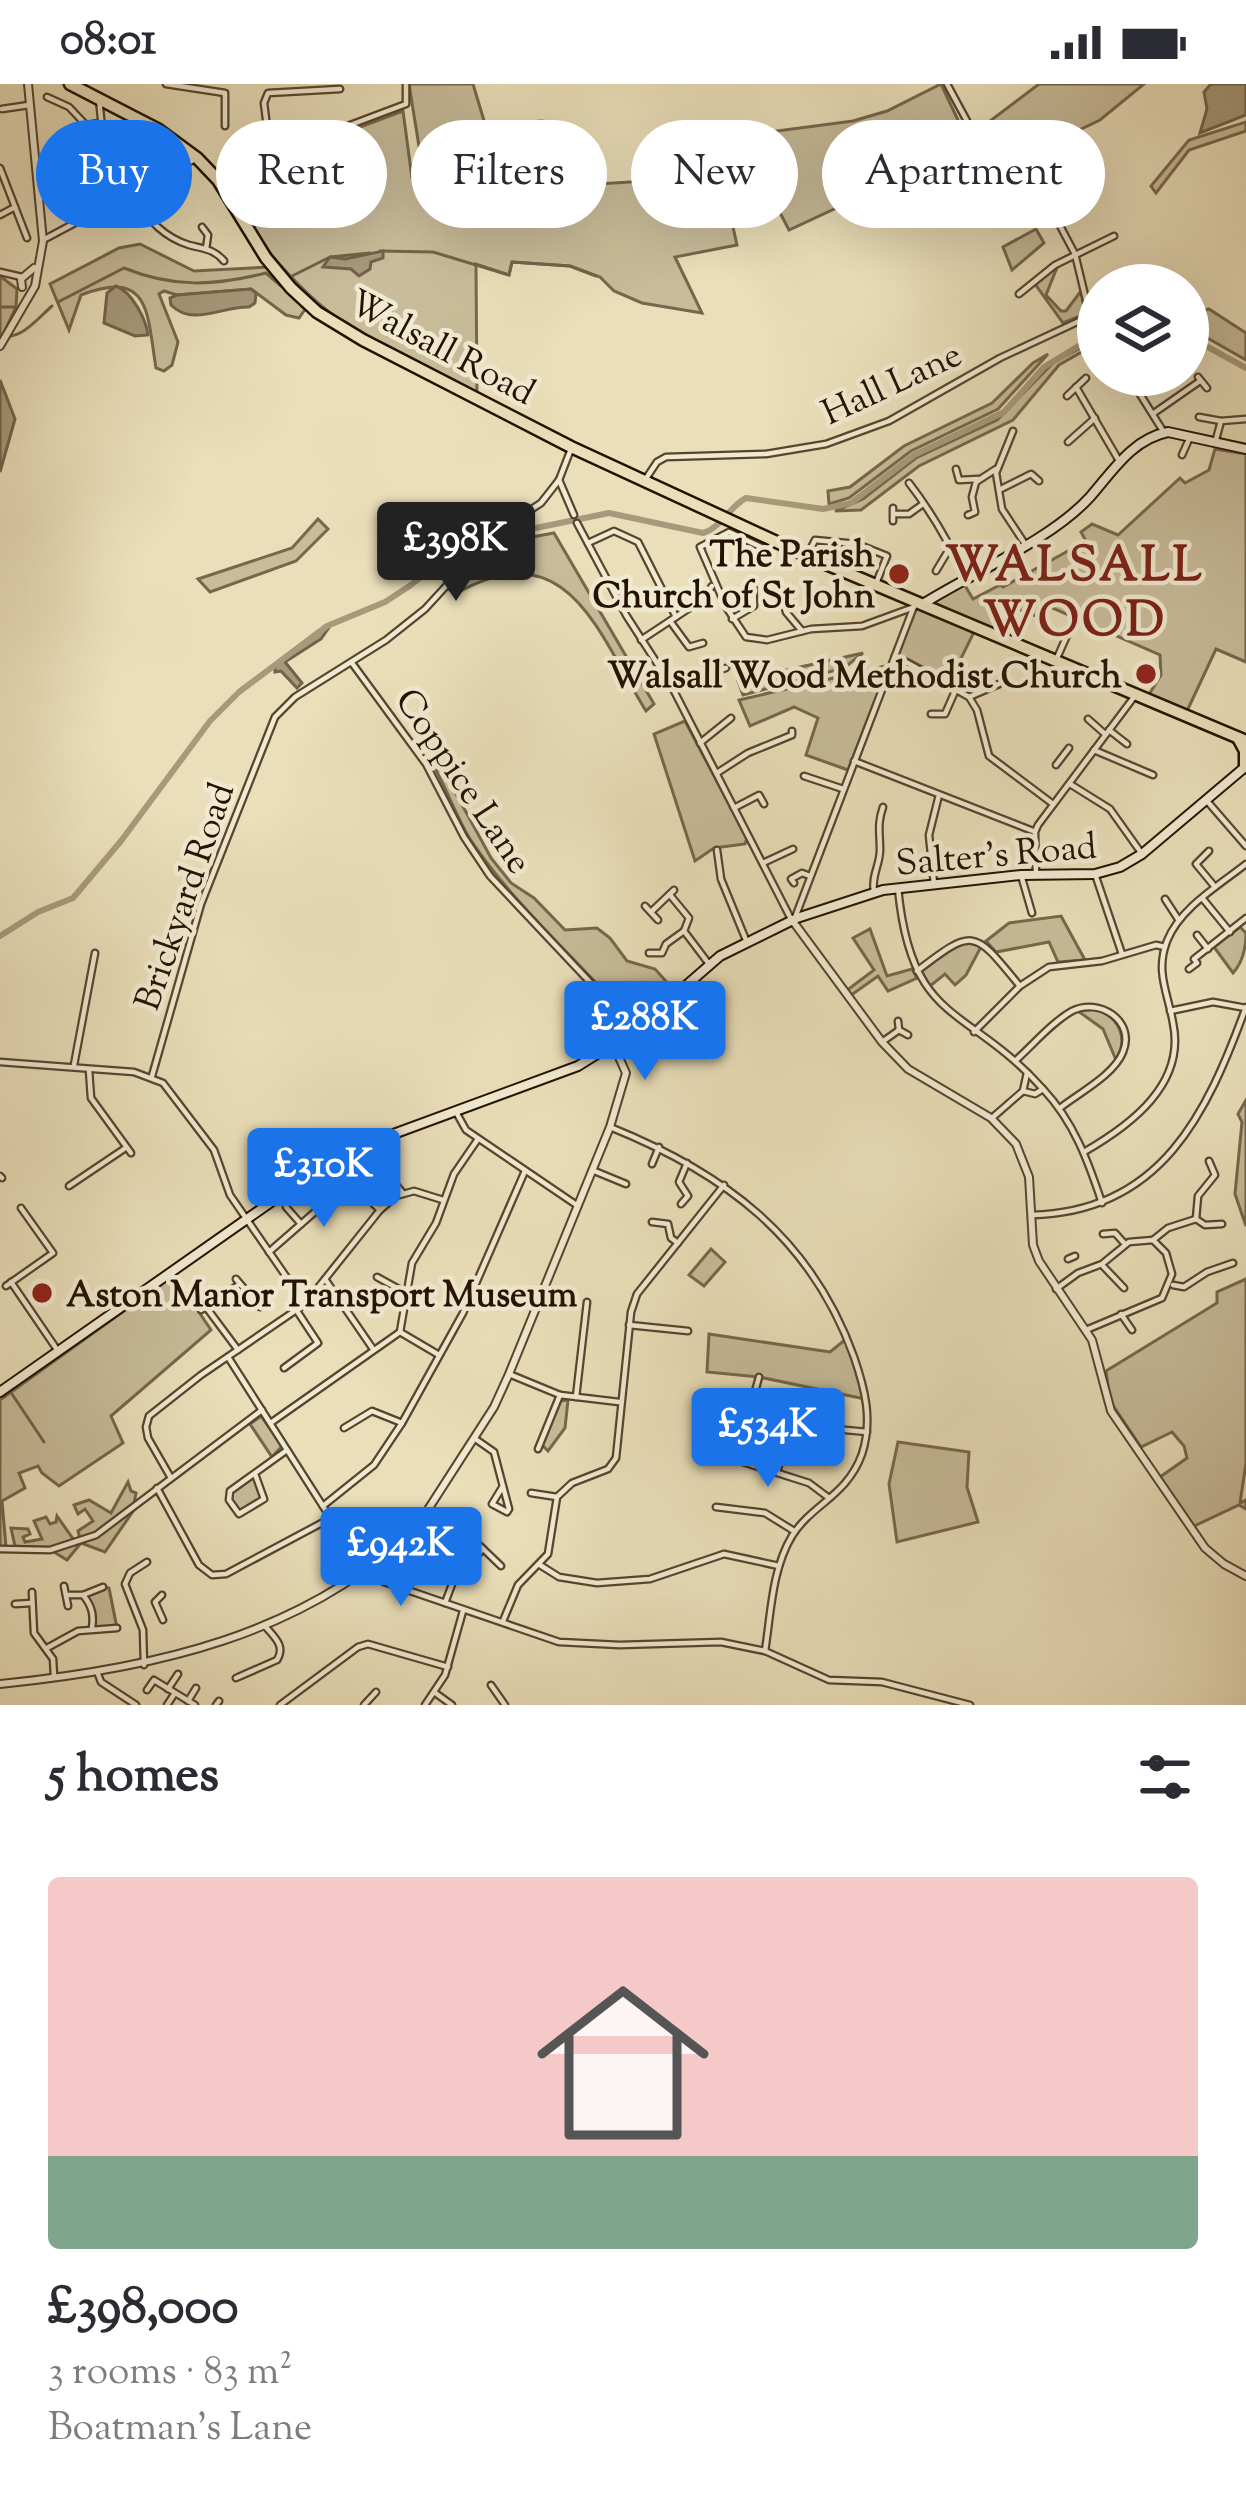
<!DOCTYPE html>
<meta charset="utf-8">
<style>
:root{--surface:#fff;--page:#f7f7f7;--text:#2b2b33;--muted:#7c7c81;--accent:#1a73e8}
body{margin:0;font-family:"Sorts Mill Goudy",serif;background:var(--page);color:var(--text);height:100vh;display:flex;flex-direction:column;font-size:45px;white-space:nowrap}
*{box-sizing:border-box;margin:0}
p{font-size:39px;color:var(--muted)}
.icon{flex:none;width:66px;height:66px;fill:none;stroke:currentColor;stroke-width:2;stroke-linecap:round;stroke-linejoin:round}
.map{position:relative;height:1621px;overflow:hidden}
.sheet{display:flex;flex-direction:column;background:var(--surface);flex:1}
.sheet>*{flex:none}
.hud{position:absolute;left:36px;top:36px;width:1176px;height:108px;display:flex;gap:24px}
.fabs{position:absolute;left:1077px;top:180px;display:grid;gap:24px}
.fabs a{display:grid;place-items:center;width:132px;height:132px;border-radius:50%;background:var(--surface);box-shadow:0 12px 48px #0002;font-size:60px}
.price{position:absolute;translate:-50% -102px;padding:0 27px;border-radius:12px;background:var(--accent);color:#fff;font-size:39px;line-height:78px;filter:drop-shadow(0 3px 6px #0008)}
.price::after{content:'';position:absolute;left:50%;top:72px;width:36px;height:27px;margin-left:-18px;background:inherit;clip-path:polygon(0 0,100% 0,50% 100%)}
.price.current{background:#222;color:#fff}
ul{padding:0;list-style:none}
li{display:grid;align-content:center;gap:24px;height:636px;padding:0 48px}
li span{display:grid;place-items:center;height:372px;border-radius:12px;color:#555}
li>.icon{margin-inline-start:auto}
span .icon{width:216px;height:216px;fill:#fffc;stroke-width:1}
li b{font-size:51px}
h2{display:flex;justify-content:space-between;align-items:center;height:144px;padding:0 48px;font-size:51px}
.tag{padding:0 42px;border-radius:54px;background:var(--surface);box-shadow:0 12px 48px #0002;font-size:42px;line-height:108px}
.tag.current{background:var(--accent);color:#fff}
.status{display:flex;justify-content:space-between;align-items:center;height:84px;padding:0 60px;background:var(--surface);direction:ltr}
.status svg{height:33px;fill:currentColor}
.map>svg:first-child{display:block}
.green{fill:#c8bc9a;stroke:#76674d;stroke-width:3}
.water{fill:#a7997b;stroke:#73634a;stroke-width:3}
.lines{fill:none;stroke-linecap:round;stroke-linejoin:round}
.stream{stroke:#73634a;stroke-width:3}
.canal{stroke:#a7997b;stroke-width:6}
.minor-casing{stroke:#56452e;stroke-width:9}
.tertiary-casing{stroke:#56452e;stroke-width:10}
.secondary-casing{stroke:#241200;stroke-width:12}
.trunk-casing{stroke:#241200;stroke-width:15}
.minor{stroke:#f1ead2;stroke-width:4.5}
.tertiary{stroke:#f1ead2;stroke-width:6}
.secondary{stroke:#f1ead2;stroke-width:8}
.trunk{stroke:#eadfba;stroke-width:10}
.poi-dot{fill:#8f2418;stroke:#f1ead2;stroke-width:4.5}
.labels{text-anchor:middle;stroke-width:9;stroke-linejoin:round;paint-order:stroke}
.street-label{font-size:36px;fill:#241200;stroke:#f1ead2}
.poi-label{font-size:36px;font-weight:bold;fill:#241200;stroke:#f1ead2;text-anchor:end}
.district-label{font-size:48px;font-weight:bold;letter-spacing:3px;fill:#7a1f14;stroke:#f1ead2}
</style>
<div class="status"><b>08:01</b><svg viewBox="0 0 49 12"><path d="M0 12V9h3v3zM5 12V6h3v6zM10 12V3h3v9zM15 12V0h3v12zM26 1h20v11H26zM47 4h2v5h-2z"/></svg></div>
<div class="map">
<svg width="1246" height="1621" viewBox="0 0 1246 1621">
<rect width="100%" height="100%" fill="#eadfba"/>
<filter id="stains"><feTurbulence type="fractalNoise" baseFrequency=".00167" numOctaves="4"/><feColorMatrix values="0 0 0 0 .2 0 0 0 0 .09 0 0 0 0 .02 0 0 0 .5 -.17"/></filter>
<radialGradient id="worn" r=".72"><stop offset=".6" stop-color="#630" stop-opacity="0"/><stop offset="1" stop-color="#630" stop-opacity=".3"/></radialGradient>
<g class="green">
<path d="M409,0h64l12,40 57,-3 7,66 162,-10 62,-24 -4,-21 84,-11 34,-10 54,-27 24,51 49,47 -61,34 -41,-4 -38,-11 -31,4 -54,25 -13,-25 -43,22 4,18 -62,12 27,56 -60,-10 -28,-12 -14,-14 -30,-11 -58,-4 -3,13 -33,-11 1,132c-49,-26 -105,-48 -148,-84 -30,-24 -54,-52 -78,-82l17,-22 -26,-28 31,-8 -3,-24 18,6 115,-43 9,67 13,6z"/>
<polygon points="1039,0 1144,0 1100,36 1048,61 1026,83 1019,84 978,46"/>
<polygon points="1246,38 1246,47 1189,66 1156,109 1151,102 1189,56"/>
<polygon points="1036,145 1044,159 1012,186 1003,163"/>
<path d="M140,160l54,27 74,-4 38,41 -7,10 -13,-3 -35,-26 -74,6 -13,-4 -5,3 19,48 -6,23 -8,6 -8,-3c-9,-54 -5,-100 -75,-73l-12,35 -19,-46 69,-36z"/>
<polygon points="1058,181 1046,211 1061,227 1066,227 1081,207 1085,230 1063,239 1035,200"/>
<polygon points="0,192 17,205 16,223 0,257"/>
<polygon points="1209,225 1246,249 1246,276 1188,243 1188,231"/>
<polygon points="1091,258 1094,261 1059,281 1013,336 919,382 861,426 835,427 863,415 916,374 997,336 1054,278"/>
<polygon points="1048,270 998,325 911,367 849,414 829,420 828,407 850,403 904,362 992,319 1033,279"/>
<polygon points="1215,365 1246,370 1246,578 1216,565 1187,627 1148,612 1161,591 1160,571 1050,523 1044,535 1018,525 1007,551 927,519 964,500 973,515 1000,501 1003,503 1086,457 1081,448 1092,440 1118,451 1180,394 1185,399 1209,386"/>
<polygon points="318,435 328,445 296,477 210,508 198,495 292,464"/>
<path d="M554,449l100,171 -8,7c-49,-80 -79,-181 -191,-117l-5,-4 38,-42 18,-11 15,2z"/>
<polygon points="918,520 975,546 950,597 898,570"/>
<polygon points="863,569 844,584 743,611 738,597"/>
<polygon points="889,581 848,686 806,671 818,634 794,623 750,642 739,616"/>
<polygon points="685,637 747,754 745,760 714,764 695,777 654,650"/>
<path d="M437,675l54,99 20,25 23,15 31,32 32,-2 13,10 17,23 28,8 17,19 -34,32h-8c-52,-60 -116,-115 -160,-181 -12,-19 -25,-53 -37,-75z"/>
<polygon points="1061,832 1085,876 1058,878 1049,858 996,868 986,857 1009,839"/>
<path d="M1240,843l6,6c0,15 -3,29 -13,40l-19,-26z"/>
<polygon points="870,845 887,892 912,885 917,894 888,907 878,892 850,912 846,907 874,886 853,854"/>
<polygon points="971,858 982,861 966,891 955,901 945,890 930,902 921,887 960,859"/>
<path d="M1096,925c23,8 33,29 20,51l-13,-31 -25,-18z"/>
<polygon points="1246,1016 1246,1142 1235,1110 1242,1038 1238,1030"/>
<polygon points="711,1165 725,1178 704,1202 689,1191"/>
<polygon points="174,1191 211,1246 111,1332 123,1359 59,1402 42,1389 38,1382 19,1389 25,1404 2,1417 6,1463 0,1463 0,1316"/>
<polygon points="1246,1195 1246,1379 1240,1419 1246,1416 1246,1425 1239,1421 1192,1443 1160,1393 1187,1374 1184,1362 1172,1348 1141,1363 1110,1317 1106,1287 1217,1219 1217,1208"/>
<polygon points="709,1250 830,1268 846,1255 865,1315 759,1293 707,1288"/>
<polygon points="568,1316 565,1344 548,1367 542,1361 560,1317"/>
<polygon points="261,1332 282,1362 272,1373 250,1340"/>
<polygon points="898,1358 969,1368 967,1403 978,1438 897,1458 889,1400"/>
<polygon points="254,1393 262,1415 240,1429 230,1416 232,1408"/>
<polygon points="128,1398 131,1407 136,1409 134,1420 138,1420 105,1468 81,1459 67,1476 49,1465 15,1462 11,1444 28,1445 30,1450 23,1453 25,1458 42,1455 34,1437 46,1433 50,1440 56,1438 57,1432 76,1459 81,1458 78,1447 93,1437 85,1425 78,1430 74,1421 89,1416 111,1429"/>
<polygon points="103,1503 109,1504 117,1544 92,1544 94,1534 83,1511"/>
</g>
<g class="water">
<polygon points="1211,0 1246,0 1246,31 1200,49 1207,25 1204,8"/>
<polygon points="383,167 383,174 371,178 370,185 359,192 351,185 323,183 330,173 345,175"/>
<path d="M116,202c16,6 30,33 32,49l-13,1 -31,-13 3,-30z"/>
<path d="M251,205l5,4 -1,10 -6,4c-27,-1 -56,20 -78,-2l-1,-7 7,-3z"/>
<polygon points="0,296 15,335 0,388"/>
<polygon points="333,538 321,555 285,578 302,599 297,604 281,587 275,588 275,580"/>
</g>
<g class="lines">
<g class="stream">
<polyline points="380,167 433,168 509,191 512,178 570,182 596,192"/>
<polyline points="290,193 330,173 370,169"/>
<path d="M58,218l66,-34c49,20 90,18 142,5l15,13"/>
<polyline points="0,223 16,223"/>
<path d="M0,252c22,4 37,-17 52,-30"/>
<polyline points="12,1310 44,1358"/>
</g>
<g class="canal">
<polyline points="1188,252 1246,284"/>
<path d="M0,852l38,-24 35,-14 48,-57 89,-120 29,-29 88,-66 58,-24 26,-17 78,-62 13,-2 24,9 83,-17 94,20c18,-5 26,-26 43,-35l77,11 28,-6 63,-48 90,-43 40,-45 54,-33"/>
</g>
<g class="minor-casing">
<g id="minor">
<polyline points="166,0 225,9 225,42"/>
<polyline points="947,0 974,50 1050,123 1075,170 1088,224 1098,245"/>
<polyline points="340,5 268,9 264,19 269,59 289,64 406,20 406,0"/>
<polyline points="47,13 69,23 86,41 99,39"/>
<polyline points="99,15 110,122"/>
<polyline points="2,25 29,21"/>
<polyline points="0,84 27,154"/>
<polyline points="227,103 241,92"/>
<path d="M132,110c13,23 31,43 57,51 15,4 25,4 35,16"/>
<polyline points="238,127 254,117"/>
<polyline points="0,131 15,123"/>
<polyline points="202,143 208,151 206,165"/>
<polyline points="43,156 197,74"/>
<polyline points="0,188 22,193"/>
<polyline points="1019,210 1055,181 1114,152"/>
<polyline points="1128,291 1163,347"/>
<polyline points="1198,293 1207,304"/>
<polyline points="1076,303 1118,375"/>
<polyline points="1067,312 1086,294"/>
<polyline points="1154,329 1200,297"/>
<polyline points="1199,333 1221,337"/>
<polyline points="1013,347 996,389 1002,425 1025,460"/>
<polyline points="1068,358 1095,334"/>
<polyline points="1215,359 1221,337 1246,335"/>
<polyline points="1182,371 1190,353"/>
<polyline points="956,385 959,396 978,395"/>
<polyline points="647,393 657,378 666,373 766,370 826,360 889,337 1000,274 1090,232"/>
<polyline points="559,396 574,431"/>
<path d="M909,399c24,31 41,61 57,96"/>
<polyline points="1001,405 1031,390 1039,397"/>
<polyline points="895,430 909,430 923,420"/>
<polyline points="968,431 975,428 972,413 976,398 996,385"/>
<polyline points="893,437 893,424"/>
<polyline points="577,439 626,531 671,601 791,835"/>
<polyline points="588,459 614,447 638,458 676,533"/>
<polyline points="773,460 767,466 729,448 700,463 726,523 746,553 767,556 811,545 862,542 914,523"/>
<polyline points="807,472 815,456 857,460 887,472 877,497"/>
<polyline points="936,487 948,467"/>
<polyline points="779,515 790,518"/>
<polyline points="784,519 786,528 802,547"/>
<polyline points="732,535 754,522 753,497"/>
<polyline points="670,537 689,563 703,559"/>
<polyline points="641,556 703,515 712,502"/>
<polyline points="895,572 969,613 977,626 989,672 1053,720"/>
<polyline points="1057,574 1069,547"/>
<polyline points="352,579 426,680 464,753 490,792 635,946"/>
<polyline points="671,601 726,584"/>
<polyline points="969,613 999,600"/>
<polyline points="931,630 945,630 956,605"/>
<polyline points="1088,635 1105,650"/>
<polyline points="1109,646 1127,660"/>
<polyline points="700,659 731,634"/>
<polyline points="1094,666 1153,691"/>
<polyline points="854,677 1033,747"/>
<polyline points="1056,681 1069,664"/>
<polyline points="717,689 748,669 792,651 792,647"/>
<polyline points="804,692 843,705"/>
<polyline points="1070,700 1110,725 1142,770"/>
<polyline points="1207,717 1246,762"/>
<polyline points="734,724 759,711 764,720"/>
<polyline points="717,766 721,795 746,856"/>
<polyline points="1209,767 1196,780 1215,803"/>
<polyline points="763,779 793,765"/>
<polyline points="1036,790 1035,748 1038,741 1134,613"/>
<polyline points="1095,790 1122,870"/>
<polyline points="1021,791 1032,829"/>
<polyline points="794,799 791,795 802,789 810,792"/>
<polyline points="934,800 929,751 939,711"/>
<path d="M898,804c13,138 69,116 145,201 31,33 45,72 59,114"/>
<path d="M874,808c-3,-16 6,-27 6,-42 0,-17 -3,-26 3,-43"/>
<polyline points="670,811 689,834 684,847 709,880"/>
<polyline points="1165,815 1178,835"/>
<polyline points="1203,815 1230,848"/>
<polyline points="645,822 658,836"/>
<polyline points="651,828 674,806"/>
<polyline points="796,831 914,522"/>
<polyline points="1197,851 1208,865"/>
<polyline points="649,869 662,869 666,860 684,847"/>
<polyline points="1189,885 1197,879 1194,875 1246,834"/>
<path d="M917,887c57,-44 57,-41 102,14"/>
<polyline points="1170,927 1213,918 1246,924"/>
<polyline points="898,937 899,946 908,951"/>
<polyline points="974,948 1020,902 1049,883 1102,877 1156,861 1165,863"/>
<polyline points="882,958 899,946"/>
<path d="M1015,977c18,-16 36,-38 57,-50 27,-14 64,10 51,41 -9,23 -44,41 -63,56"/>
<polyline points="0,978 134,988 163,999 214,1066 230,1111 305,1220"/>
<polyline points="74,981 95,869"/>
<polyline points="89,986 91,1014 131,1069"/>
<polyline points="152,992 201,820 275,633 295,613 386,556 425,525 495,449 541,419 559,396 571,365"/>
<polyline points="1023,1007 1035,1010 1043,1005"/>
<polyline points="456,1028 466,1046 578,1122"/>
<polyline points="992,1034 1023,1007 1027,989"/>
<path d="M610,1043c114,46 201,110 244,230 11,32 19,63 8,97 -15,42 -50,50 -70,82 -20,33 -21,77 -27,115"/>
<path d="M1084,1068c47,-27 102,-68 89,-129 -5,-30 -18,-51 -6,-82 13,-33 51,-55 79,-77"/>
<polyline points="652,1080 659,1063"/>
<polyline points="379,1081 402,1108"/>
<polyline points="592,1086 626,1100"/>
<polyline points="0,1092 2,1094"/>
<polyline points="312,1101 327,1117"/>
<polyline points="69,1102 124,1065"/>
<polyline points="681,1120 688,1112 679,1098 687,1079"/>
<polyline points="286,1123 301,1140"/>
<path d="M1032,1131c129,-3 175,-101 214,-208"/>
<polyline points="1196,1135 1198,1112 1215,1091 1209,1077"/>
<polyline points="652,1138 668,1140 671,1154 678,1159"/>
<polyline points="1103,1150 1115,1149 1125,1160"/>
<polyline points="1153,1156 1168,1144 1196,1135 1205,1141 1222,1140"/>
<polyline points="269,1168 340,1106 360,1107 380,1126"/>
<polyline points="1068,1175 1075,1172"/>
<polyline points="1103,1182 1124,1204"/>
<polyline points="377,1193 406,1209"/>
<polyline points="236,1195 260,1223"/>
<polyline points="325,1195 373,1265"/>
<polyline points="11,1198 58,1267"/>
<polyline points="1173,1201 1184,1203 1207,1188 1233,1179"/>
<polyline points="6,1202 53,1169 21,1124"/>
<polyline points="1056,1205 1078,1189 1102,1180 1129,1158 1153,1156 1166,1169 1172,1190 1162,1214 1086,1246"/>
<polyline points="206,1223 238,1266"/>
<polyline points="201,1226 240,1200"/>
<polyline points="1121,1230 1132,1246"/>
<polyline points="629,1241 688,1247"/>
<polyline points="400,1248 412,1179 436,1139 454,1090 478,1055"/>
<polyline points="400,1248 439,1271"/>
<polyline points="228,1273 361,1482 384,1498 559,1558 620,1561 721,1558 765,1567 829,1596 882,1598 970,1621"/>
<polyline points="284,1284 318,1259 297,1227"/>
<polyline points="509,1290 560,1311 619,1318"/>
<polyline points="576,1313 587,1218"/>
<polyline points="796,1324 835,1345 867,1348"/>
<polyline points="732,1328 789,1348"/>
<polyline points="748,1333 759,1293"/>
<polyline points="272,1338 400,1248"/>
<polyline points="344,1344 372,1327 402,1339"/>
<polyline points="474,1354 494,1368 509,1425 507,1428 492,1420 503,1402"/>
<polyline points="538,1365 560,1311"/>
<polyline points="724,1372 809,1399 829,1414"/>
<polyline points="777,1388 799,1313"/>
<polyline points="255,1390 264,1415 239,1430 229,1416 230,1407 287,1366"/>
<polyline points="171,1394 148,1354 146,1343 149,1332 201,1291 305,1220 380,1126 396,1112 414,1107 443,1116"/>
<polyline points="157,1404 199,1481 212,1491 226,1490 331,1434"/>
<polyline points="531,1409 557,1413"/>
<polyline points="323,1422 374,1381 402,1339 463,1229 525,1087"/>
<polyline points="716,1423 765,1429 794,1447"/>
<polyline points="477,1459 501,1482"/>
<polyline points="0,1465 50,1466 96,1451 262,1326"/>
<polyline points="540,1481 559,1493 597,1499 650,1495 724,1470 779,1482"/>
<polyline points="64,1502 68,1522"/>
<polyline points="32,1508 34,1549 53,1575 54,1592"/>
<path d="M68,1511h15c9,11 11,20 9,33"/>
<polyline points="83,1511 103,1503"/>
<polyline points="162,1511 155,1518 163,1536"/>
<polyline points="445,1519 454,1495 483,1465"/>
<polyline points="15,1520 32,1519"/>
<polyline points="503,1537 518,1501 548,1470 557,1413 572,1399 608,1385 616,1374 631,1228 637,1210 724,1101"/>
<polyline points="47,1564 78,1547 117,1544"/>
<polyline points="144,1581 143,1546 125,1500 130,1489 147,1478"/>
<polyline points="98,1590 101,1598 136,1621"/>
<path d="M236,1594l41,-18c9,-14 -3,-23 -12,-34"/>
<polyline points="491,1601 505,1621"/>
<polyline points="168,1605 178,1590"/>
<polyline points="147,1606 154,1596 195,1621"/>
<polyline points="434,1608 452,1621"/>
<polyline points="188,1617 196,1604"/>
<polyline points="167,1621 175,1609"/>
<polyline points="216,1621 219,1617"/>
<polyline points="280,1621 358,1563 368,1560 448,1583"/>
<polyline points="364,1621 376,1608"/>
<polyline points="425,1621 445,1591 463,1527"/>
</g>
</g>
<g class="tertiary-casing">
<g id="tertiary">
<polyline points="22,203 21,195 34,184"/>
<polyline points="0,262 35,202 43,157 28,0"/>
<polyline points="792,836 882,958 908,985 991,1034 1016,1060 1029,1093 1033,1161 1039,1177 1092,1256 1111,1327 1205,1464 1224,1480 1246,1492"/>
<path d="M0,1600c151,-15 306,-48 418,-159l76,-118 15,-33 101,-247 16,-54 -12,-27"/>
</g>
</g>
<g class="secondary-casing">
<g id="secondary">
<path d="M923,520c49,-31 128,-64 167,-107 22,-25 42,-58 78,-65l78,17"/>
<polyline points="0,1308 324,1081 369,1059 578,982 635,946 720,872 797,834 883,806 1021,791 1095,790 1120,783 1142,770 1245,683"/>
</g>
</g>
<g class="trunk-casing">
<g id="trunk">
<polyline points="70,0 159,46 197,74 218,96 266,174 291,204 317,228 363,256 571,363 807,472 1246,657"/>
<polyline points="1238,654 1245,667 1245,683"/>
</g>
</g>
<use href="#minor" class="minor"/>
<use href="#tertiary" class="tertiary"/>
<use href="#secondary" class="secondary"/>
<use href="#trunk" class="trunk"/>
</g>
<g class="poi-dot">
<circle cx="899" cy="490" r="12"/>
<circle cx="1146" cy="590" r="12"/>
<circle cx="42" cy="1209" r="12"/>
</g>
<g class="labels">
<g class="street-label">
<text transform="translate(443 262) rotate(28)" y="13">Walsall Road</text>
<text transform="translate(891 298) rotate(-25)" y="13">Hall Lane</text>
<text transform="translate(465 696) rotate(56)" y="13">Coppice Lane</text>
<text transform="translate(996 769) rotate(-5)" y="13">Salter's Road</text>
<text transform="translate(183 812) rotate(-71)" y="13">Brickyard Road</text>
</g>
<g class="poi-label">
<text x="875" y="482">The Parish<tspan x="875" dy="41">Church of St John</tspan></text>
<text x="1122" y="603">Walsall Wood Methodist Church</text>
<text x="66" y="1222" text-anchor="start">Aston Manor Transport Museum</text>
</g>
<g class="district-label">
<text x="1075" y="496">WALSALL<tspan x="1075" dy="55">WOOD</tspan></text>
</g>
</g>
<rect width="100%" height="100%" filter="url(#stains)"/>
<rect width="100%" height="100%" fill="url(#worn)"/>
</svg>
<div class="fabs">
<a><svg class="icon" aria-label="layers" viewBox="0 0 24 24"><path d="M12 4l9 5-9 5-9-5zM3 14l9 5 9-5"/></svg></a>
</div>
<b class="price current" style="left:456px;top:520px">£398K</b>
<b class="price" style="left:645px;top:999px">£288K</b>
<b class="price" style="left:324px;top:1146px">£310K</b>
<b class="price" style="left:768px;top:1406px">£534K</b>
<b class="price" style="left:401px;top:1525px">£942K</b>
<div class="hud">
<a class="tag current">Buy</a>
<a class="tag">Rent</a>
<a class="tag">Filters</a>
<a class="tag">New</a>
<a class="tag">Apartment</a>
</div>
</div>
<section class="sheet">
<h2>5 homes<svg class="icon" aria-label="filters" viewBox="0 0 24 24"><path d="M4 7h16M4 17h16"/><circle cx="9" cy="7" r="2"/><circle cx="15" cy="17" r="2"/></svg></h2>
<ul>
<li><span style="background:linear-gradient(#f6c9c9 75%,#7fa58c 0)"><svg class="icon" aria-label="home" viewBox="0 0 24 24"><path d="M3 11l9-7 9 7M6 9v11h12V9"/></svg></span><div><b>£398,000</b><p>3 rooms · 83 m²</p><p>Boatman's Lane</p></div></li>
</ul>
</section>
